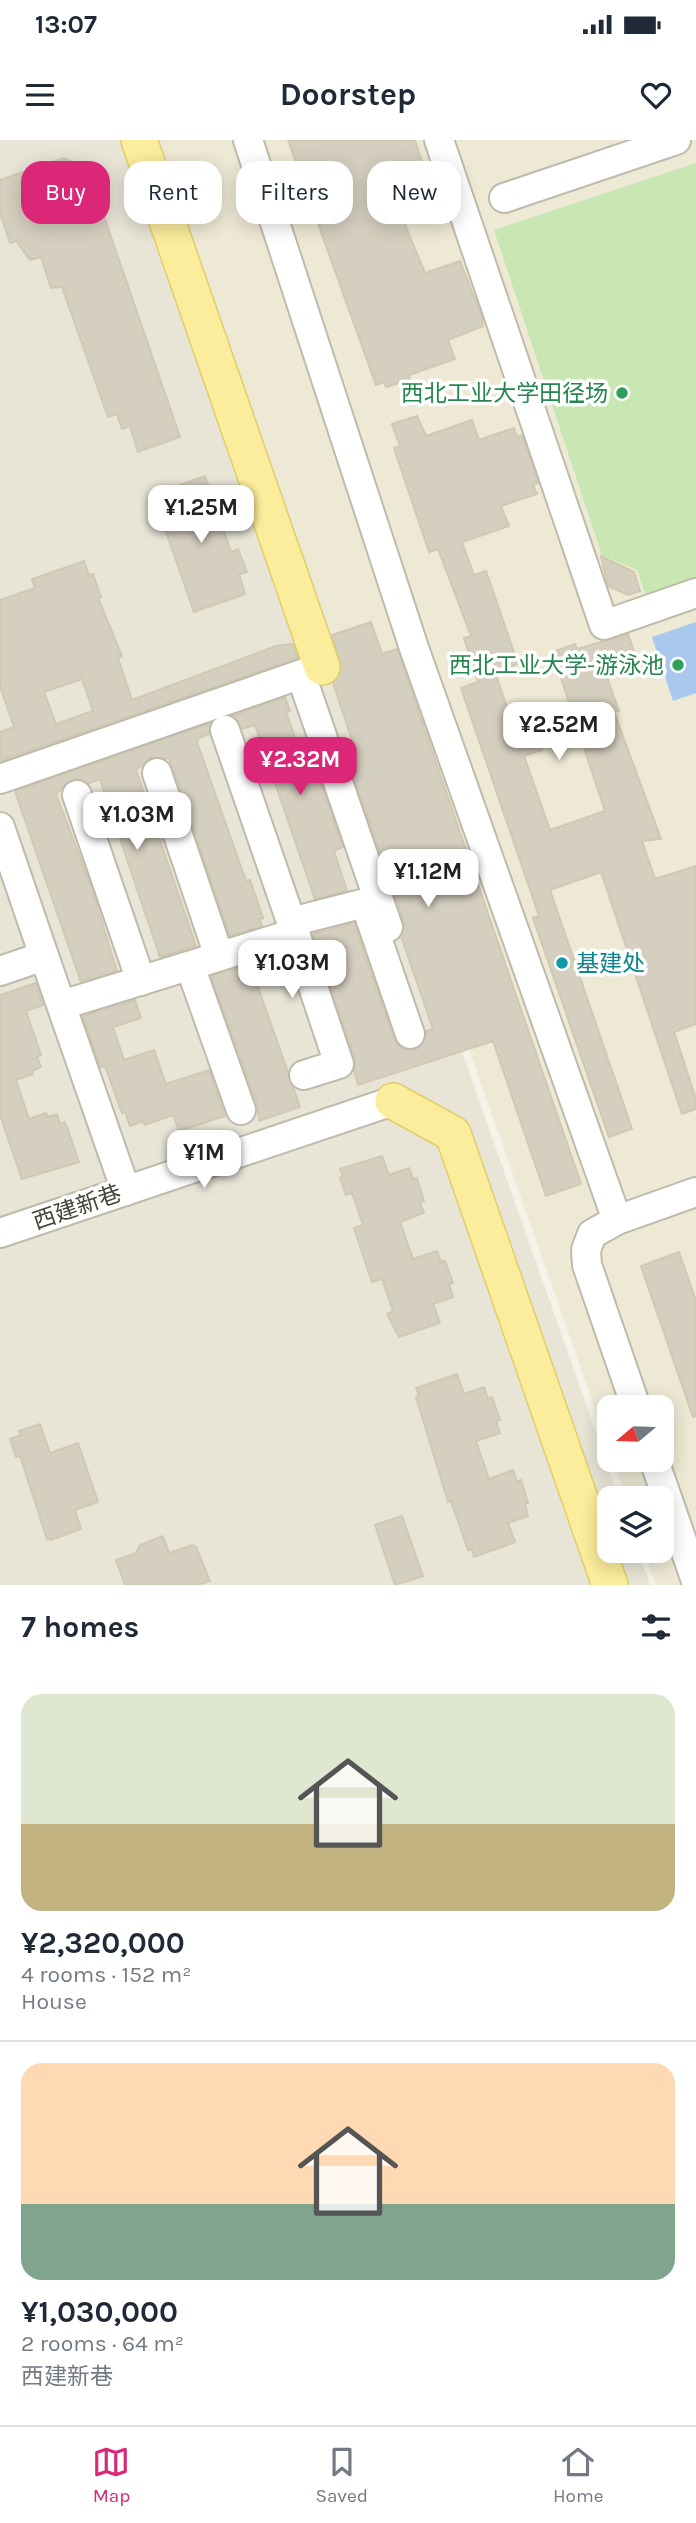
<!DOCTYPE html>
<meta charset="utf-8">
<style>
:root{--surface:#fff;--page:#f6f6f7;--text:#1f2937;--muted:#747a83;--line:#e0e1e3;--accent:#db2777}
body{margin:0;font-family:Karla,"Noto Sans SC",sans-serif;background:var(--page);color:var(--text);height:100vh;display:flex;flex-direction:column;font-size:26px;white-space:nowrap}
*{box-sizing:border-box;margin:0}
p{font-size:23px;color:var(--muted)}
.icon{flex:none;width:38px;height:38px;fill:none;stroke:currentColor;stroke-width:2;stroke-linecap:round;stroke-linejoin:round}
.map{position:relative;height:1445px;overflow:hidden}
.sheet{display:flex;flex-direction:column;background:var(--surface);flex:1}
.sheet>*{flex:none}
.hud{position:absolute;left:21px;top:21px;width:654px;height:63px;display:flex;gap:14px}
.needle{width:46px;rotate:251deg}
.buttons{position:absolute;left:597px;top:1255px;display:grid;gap:14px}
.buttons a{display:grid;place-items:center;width:77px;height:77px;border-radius:14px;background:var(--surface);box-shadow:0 4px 18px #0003;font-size:35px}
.price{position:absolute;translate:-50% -60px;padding:0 16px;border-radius:14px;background:#fff;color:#222;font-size:23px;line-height:46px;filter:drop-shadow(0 2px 4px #0008)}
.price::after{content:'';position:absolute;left:50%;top:42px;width:21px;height:16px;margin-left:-10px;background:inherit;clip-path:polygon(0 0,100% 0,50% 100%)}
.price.on{background:var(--accent);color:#fff}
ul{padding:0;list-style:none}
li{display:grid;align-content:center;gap:14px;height:371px;padding:0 21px}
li+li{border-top:2px solid var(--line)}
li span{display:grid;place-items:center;height:217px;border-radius:21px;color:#555}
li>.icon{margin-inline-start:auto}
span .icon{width:126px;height:126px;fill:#fffc;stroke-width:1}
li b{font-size:30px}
h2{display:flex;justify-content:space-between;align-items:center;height:84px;padding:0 21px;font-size:30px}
.pill{padding:0 24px;border-radius:21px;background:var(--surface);box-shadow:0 4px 18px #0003;font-size:24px;line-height:63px}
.pill.on{background:var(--accent);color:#fff}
.status{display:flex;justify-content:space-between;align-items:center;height:49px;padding:0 35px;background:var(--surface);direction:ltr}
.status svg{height:19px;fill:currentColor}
header{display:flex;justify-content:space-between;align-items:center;height:91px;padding:0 21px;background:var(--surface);font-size:32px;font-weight:700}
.tabs{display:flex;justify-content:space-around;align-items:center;height:98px;border-top:2px solid var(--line);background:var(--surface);font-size:19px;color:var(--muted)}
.tabs a{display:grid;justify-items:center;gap:4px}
.tabs .on{color:var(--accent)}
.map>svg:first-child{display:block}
.residential{fill:#e8e5d7}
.education{fill:#ede9d4}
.green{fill:#c9e7b3}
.water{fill:#a8c8ee}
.building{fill:#d5cfbf;stroke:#d0c8b2;stroke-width:2;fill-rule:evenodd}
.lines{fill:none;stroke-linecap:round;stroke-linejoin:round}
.minor-casing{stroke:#bfbbac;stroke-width:32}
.major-casing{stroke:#e0cd6b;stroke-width:38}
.minor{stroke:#fff;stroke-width:28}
.major{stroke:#fbed9b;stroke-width:35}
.leisure-dot{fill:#2e9e5b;stroke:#fff;stroke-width:2.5}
.culture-dot{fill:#0f9aa8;stroke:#fff;stroke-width:2.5}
.labels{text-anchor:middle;stroke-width:7;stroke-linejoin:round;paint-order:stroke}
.leisure-label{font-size:23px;fill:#27864d;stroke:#fff;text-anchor:end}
.culture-label{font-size:23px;fill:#0d838f;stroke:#fff;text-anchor:start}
.street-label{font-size:23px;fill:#474338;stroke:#fff}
</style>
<div class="status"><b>13:07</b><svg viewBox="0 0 49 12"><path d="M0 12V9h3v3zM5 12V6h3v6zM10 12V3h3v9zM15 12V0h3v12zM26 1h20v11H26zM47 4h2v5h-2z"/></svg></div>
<header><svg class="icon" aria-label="menu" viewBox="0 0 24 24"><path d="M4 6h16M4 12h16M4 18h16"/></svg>Doorstep<svg class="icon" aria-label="heart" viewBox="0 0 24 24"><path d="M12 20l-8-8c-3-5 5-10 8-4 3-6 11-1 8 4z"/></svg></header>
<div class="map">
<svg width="696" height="1445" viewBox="0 0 696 1445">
<rect width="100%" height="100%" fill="#f4f2e9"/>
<polygon class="residential" points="0,0 172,0 321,512 619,1358 609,1358 609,1410 638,1411 650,1445 0,1445"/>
<polygon class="education" points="150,0 696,0 696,1445 656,1445 644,1411 662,1410 662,1358 626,1358 613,1320 662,1320 662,1267 609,1267 609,1308"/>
<polygon class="green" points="696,23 696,437 645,454 637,430 602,415 494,90"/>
<polygon class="water" points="696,482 696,553 673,561 652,497"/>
<g class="building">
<polygon points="288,0 415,0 422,22 387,34 401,75 425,133 460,121 482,177 483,186 448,200 455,219 409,235 410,240 386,247 384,242 376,245"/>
<polygon points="64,18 88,30 180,297 138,312 130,286 122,289 117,274 108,277 62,147 51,148 41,117 30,120 16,101 10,103 0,73 0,40"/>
<path d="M417,276l9,20 46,-16 7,20 35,-12 3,9 5,-2 16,48 -5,2 4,9 -36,12 8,20 -47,16 12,33 12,-4 32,93 -23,8 17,50 57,-20 -17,-50 23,-8 2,5 51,-15 8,24 -32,11 15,42 -5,1 47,127 -19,2 13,38 41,-13v158l-22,8 22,67v10l-14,5 -81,-242 -51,18 82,239 -23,8 -76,-219 6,-2 -78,-228 17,-6 -14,-44 7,-2 -33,-87 -9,3 -35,-104 6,-2 -8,-22zM575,581l30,90 -55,19 -26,-74 18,-6 -6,-15z"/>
<polygon points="205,336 231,412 238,409 247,432 239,434 245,454 194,472 156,363 161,361 158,353"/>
<polygon points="601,416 634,432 640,451 628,455 608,446"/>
<path d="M84,421l5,14 4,-1 8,23 -3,1 24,58 -4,2 14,42 144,-54 17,-2 5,14 -298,103v-29l14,-5 -14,-41v-86l35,-12 -3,-9zM82,539l11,32 -37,13 -12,-32z"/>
<polygon points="371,482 382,514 397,509 581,1044 546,1056 493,901 358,945 354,931 355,919 313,794 354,783 394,899 400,907 416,909 423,904 426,891 433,889 401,796 404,782 345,612 355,609 333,543 342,530 332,495"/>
<polygon points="285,557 290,571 286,572 299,609 303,608 309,625 314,623 343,707 334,711 347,751 315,759 255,585 242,589 233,576"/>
<polygon points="210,583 209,594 199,598 197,602 246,741 250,740 263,778 259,779 262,786 230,796 173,628 169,619 152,617 136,630 196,806 160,817 100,639 89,643 72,639 56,654 91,746 117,831 81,842 15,651"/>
<polygon points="250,824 300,967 259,981 257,964 211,836"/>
<polygon points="36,843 43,865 26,871 41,915 37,917 41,927 32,931 33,934 16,940 29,979 46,973 48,977 57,974 60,984 65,982 79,1022 22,1039 0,975 0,855"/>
<polygon points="135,860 141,878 113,887 124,920 154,910 166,944 209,930 225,976 179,991 173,975 145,985 143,981 130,986 125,972 122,973 105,926 100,927 83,876"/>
<polygon points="382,1016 389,1035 409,1028 413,1039 417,1038 424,1061 420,1062 424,1073 400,1082 413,1119 437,1111 441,1122 445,1121 453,1143 449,1144 453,1157 433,1164 440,1183 399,1197 387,1174 393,1171 382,1139 372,1142 354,1088 363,1085 352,1053 346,1055 340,1038 343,1037 340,1029"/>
<polygon points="679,1112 696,1161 696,1276 693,1277 641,1126"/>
<polygon points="457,1234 464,1254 484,1247 488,1259 492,1257 500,1280 496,1281 500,1293 476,1301 489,1339 513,1330 517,1342 521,1340 528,1363 525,1364 528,1376 508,1383 515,1402 474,1417 472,1409 468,1410 451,1361 448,1362 416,1257 419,1256 416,1248"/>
<polygon points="40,1284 50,1313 78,1303 98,1362 75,1370 81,1389 51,1400 47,1399 20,1316 16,1317 10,1299 21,1295 19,1291"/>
<polygon points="402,1376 423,1436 395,1445 375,1385"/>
<polygon points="163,1396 169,1413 193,1405 196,1407 210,1441 197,1445 125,1445 116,1420 136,1413 140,1405"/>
</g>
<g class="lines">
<g class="minor-casing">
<g id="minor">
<polyline points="248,0 414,508 617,1080"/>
<polyline points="439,0 604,485 696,453"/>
<polyline points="504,58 676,0"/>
<polyline points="301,535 388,787"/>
<polyline points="157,633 219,816"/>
<polyline points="0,639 322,527"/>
<polyline points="77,655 141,841"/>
<polyline points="0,687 44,816 0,831"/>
<polyline points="291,782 365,763 410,894"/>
<polyline points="295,793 339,924 304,935"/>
<polyline points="44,816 126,1051"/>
<polyline points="190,826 241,970"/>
<polyline points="62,865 295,793 225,590"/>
<polyline points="0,1093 393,961"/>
<polyline points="636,1267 587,1125 586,1110 592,1094 617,1080 696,1052"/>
<polyline points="654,1320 696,1441"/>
</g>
</g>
<g class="major-casing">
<g id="major">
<polyline points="139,0 322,527"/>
<polyline points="393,961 453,994 610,1445"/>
</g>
</g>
<use href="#minor" class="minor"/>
<use href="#major" class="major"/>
</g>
<g class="leisure-dot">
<circle cx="622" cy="253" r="7"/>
<circle cx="678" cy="525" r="7"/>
</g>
<circle class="culture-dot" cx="562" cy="823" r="7"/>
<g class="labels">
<g class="leisure-label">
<text x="608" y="261">西北工业大学田径场</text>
<text x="664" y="533">西北工业大学-游泳池</text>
</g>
<g class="culture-label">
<text x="576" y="831">基建处</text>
</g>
<g class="street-label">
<text transform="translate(77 1067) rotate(-19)" y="8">西建新巷</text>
</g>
</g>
</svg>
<div class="buttons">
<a><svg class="needle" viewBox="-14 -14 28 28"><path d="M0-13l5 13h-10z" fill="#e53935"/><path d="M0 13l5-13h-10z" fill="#747a83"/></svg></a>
<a><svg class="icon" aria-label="layers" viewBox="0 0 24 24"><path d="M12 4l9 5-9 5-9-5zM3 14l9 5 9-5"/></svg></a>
</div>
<b class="price" style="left:201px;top:405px">¥1.25M</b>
<b class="price" style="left:559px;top:622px">¥2.52M</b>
<b class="price on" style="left:300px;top:657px">¥2.32M</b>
<b class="price" style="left:137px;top:712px">¥1.03M</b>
<b class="price" style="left:428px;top:769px">¥1.12M</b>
<b class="price" style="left:292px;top:860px">¥1.03M</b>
<b class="price" style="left:204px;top:1050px">¥1M</b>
<div class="hud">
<a class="pill on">Buy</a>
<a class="pill">Rent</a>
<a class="pill">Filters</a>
<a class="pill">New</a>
</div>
</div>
<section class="sheet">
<h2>7 homes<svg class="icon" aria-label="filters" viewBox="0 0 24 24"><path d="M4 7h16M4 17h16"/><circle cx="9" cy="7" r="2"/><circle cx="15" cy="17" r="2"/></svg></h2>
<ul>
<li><span style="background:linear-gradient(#dfe7d0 60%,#c2b280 0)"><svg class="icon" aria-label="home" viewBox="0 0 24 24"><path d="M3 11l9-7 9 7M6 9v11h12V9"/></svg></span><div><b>¥2,320,000</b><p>4 rooms · 152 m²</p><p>House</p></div></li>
<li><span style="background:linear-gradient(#ffd9b3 65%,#7fa58c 0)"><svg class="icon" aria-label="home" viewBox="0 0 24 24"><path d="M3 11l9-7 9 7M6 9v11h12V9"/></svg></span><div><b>¥1,030,000</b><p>2 rooms · 64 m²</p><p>西建新巷</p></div></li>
</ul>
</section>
<nav class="tabs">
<a class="on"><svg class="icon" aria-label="map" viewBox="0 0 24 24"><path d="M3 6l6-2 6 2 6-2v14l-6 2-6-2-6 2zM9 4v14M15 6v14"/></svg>Map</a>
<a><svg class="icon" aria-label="saved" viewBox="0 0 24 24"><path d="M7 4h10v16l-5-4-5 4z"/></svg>Saved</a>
<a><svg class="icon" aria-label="home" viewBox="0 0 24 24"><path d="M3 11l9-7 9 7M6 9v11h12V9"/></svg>Home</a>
</nav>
